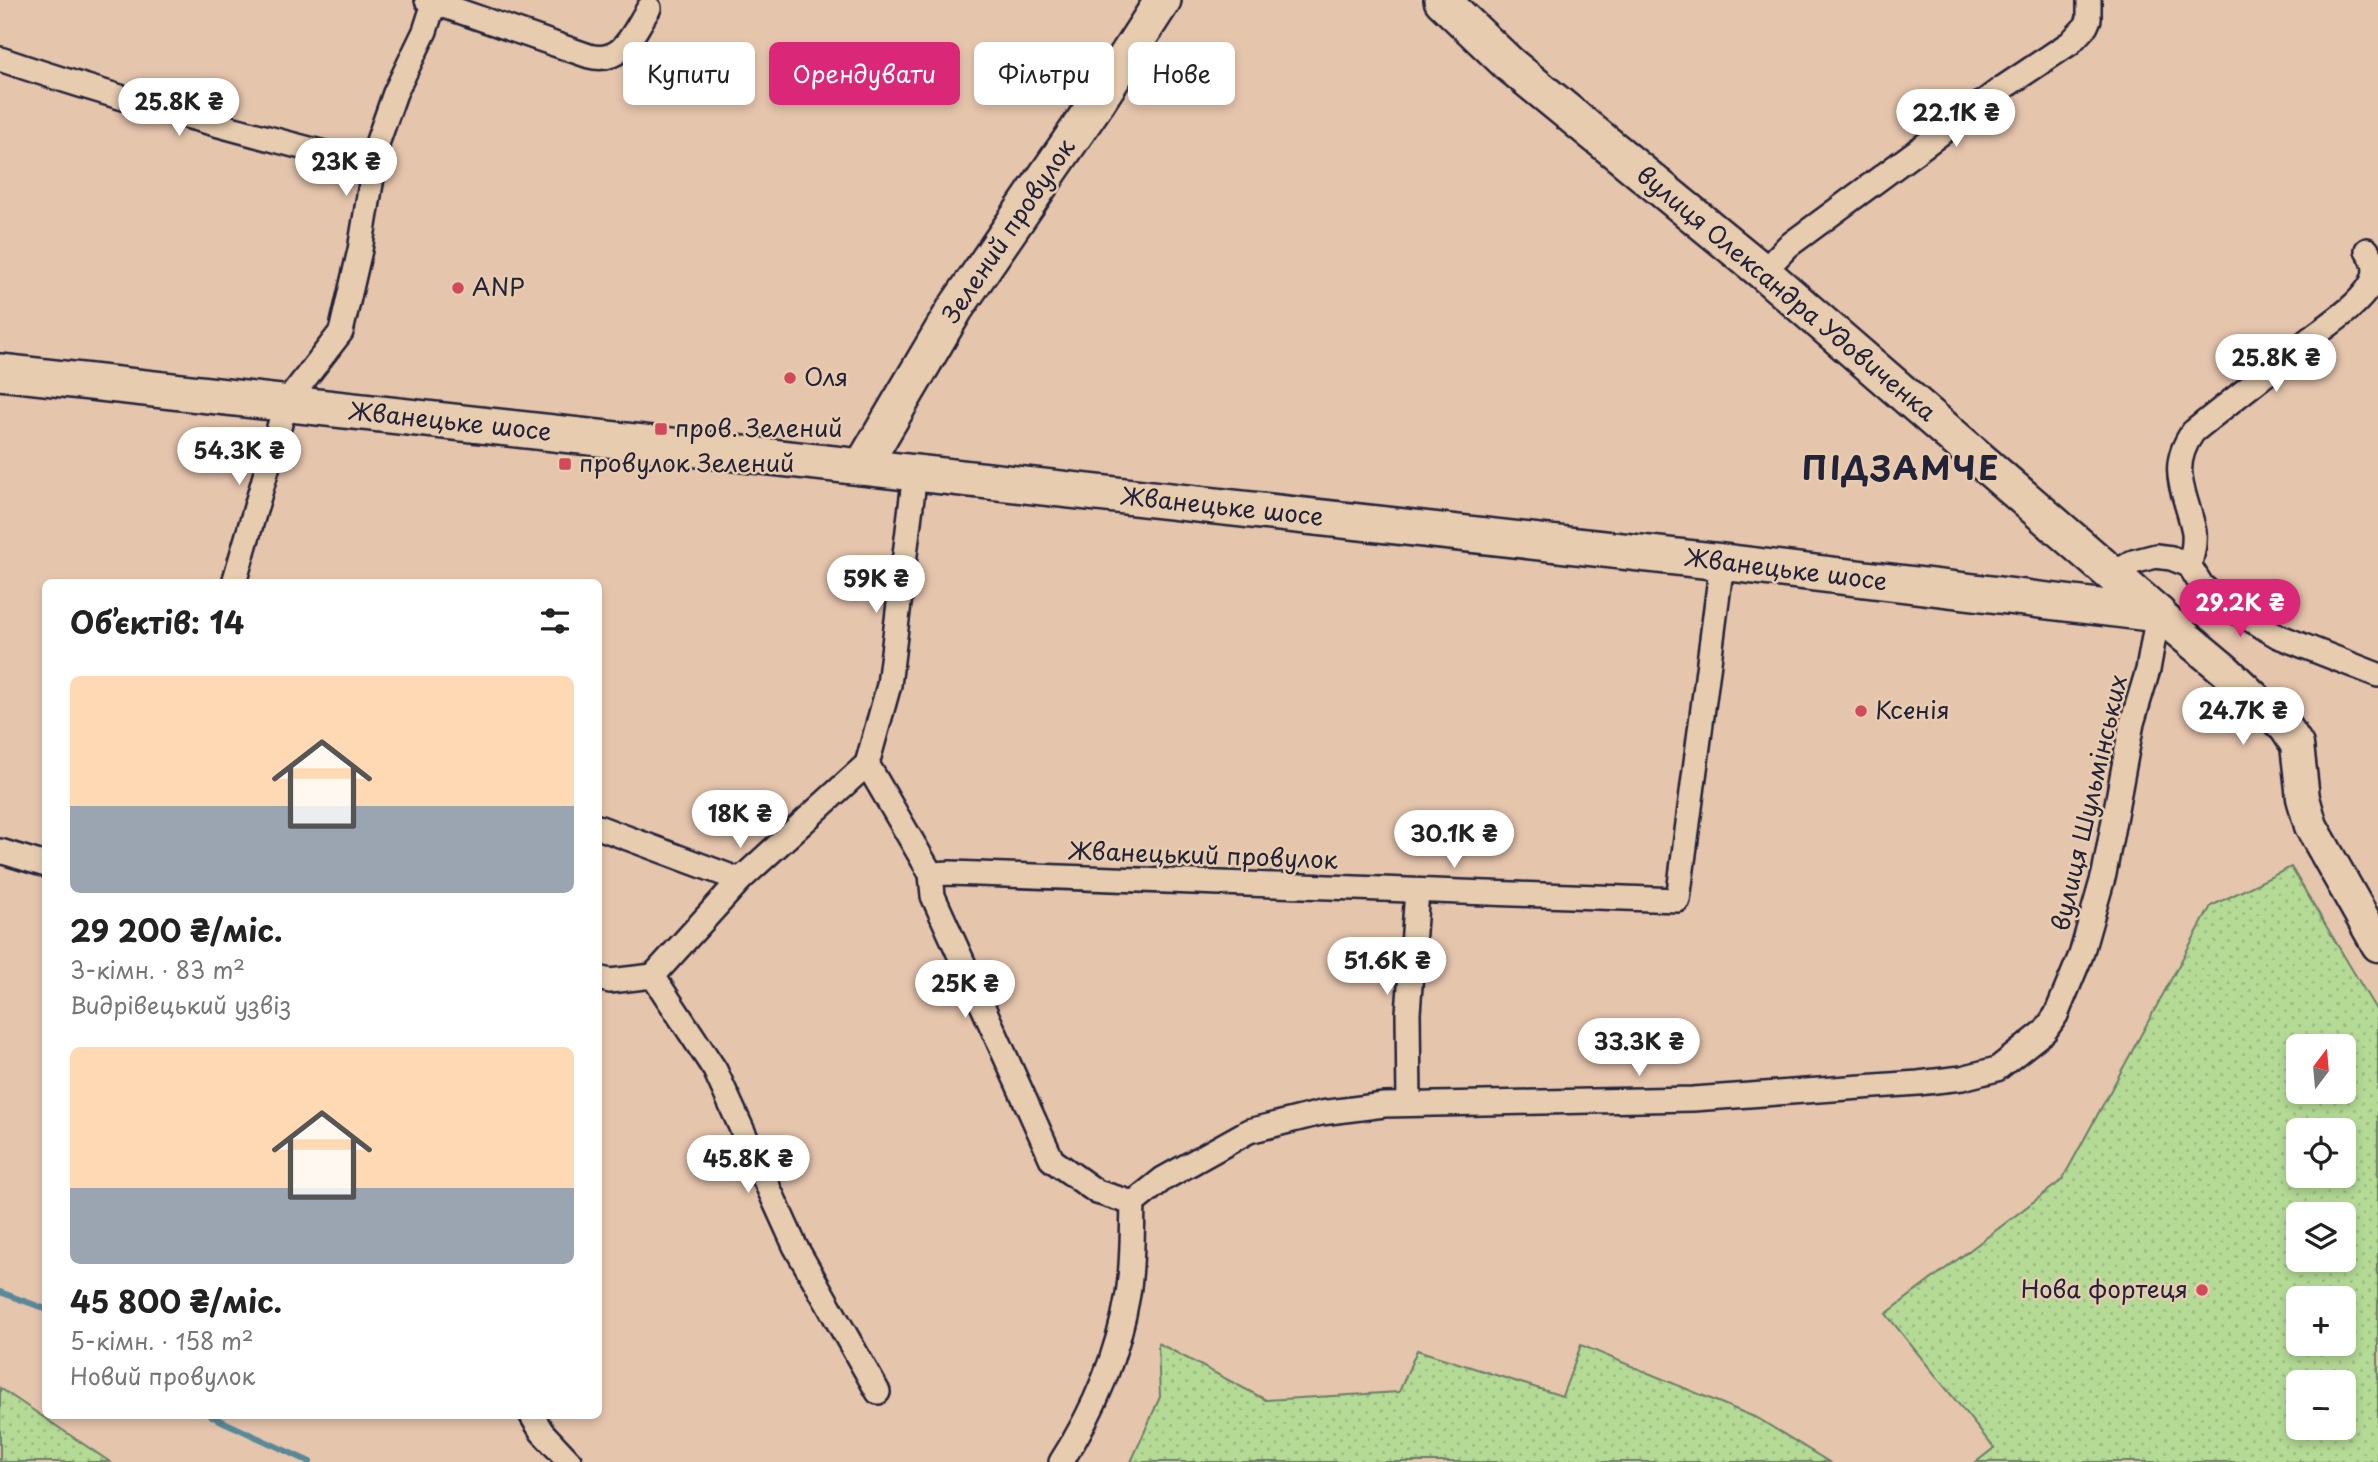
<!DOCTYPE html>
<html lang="uk">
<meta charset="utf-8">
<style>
:root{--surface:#fff;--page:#f6f6f6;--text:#222;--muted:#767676;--accent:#db2777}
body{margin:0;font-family:"Playpen Sans",sans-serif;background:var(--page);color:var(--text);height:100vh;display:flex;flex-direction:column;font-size:26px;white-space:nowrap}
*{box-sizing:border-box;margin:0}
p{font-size:23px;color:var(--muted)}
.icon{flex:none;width:38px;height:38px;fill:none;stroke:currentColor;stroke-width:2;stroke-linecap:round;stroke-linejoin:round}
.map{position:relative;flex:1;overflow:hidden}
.drawer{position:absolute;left:42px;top:579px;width:560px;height:840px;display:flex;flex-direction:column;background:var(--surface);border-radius:10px;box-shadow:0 4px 10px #0003}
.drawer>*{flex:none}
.banner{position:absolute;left:623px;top:42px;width:665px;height:63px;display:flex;gap:14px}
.needle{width:46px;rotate:16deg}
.buttons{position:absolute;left:2286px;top:1034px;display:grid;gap:14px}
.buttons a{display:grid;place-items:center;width:70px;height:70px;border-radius:10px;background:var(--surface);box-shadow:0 4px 10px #0003;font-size:35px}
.price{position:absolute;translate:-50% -60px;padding:0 16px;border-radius:24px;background:#fff;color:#222;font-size:23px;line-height:46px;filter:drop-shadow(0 2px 4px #0008)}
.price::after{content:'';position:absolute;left:50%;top:42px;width:21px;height:16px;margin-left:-10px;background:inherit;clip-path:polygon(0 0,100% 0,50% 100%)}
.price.current{background:var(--accent);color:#fff}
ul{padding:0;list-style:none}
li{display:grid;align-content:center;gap:14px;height:371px;padding:0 28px}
li span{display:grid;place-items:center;height:217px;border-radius:10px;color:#555}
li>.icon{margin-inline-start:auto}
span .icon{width:126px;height:126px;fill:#fffc;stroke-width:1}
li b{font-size:30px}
h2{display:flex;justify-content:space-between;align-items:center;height:84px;padding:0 28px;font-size:30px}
.chip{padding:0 24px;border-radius:10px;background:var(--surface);box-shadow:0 4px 10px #0003;font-size:24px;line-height:63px}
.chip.current{background:var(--accent);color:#fff}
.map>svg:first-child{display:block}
.green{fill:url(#green-dots);stroke:#6b7e68;stroke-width:2;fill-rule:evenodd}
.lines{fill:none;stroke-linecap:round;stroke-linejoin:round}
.stream{stroke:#59899a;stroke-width:6}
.street-casing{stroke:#22223b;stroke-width:28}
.secondary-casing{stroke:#22223b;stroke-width:37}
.primary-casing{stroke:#22223b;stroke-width:40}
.street{stroke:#e7ccaf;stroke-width:23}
.secondary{stroke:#e7ccaf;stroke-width:32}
.primary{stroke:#e7ccaf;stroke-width:35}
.poi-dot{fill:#d1495b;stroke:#e7ccaf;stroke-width:2.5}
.labels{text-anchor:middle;stroke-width:5;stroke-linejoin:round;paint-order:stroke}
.street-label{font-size:24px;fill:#22223b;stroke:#e7ccaf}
.poi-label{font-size:24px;fill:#22223b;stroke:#e7ccaf;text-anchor:start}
.district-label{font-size:32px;font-weight:bold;letter-spacing:2px;fill:#22223b;stroke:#e7ccaf}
</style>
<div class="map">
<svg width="2378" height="1462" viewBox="0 0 2378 1462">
<defs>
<pattern id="green-dots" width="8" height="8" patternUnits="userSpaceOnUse" patternTransform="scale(1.75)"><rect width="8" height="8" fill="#b4da95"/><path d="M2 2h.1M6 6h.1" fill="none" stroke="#9abb81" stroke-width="1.8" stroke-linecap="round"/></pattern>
</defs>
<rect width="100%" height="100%" fill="#e6c5ad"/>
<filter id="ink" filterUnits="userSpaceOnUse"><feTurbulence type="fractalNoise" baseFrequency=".0143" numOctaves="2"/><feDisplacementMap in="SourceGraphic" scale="14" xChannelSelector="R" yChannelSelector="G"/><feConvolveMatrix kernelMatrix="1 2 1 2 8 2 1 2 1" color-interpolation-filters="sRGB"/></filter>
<g filter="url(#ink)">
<g class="green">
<path d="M2291,867l87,146v449h-402l18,-14 -108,-134 176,-134 149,-274zM2298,1046h45v46h-45zM2298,1130h45v46h-45zM2298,1214h45v46h-45zM2298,1298h45v46h-45zM2298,1382h45v46h-45z"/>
<polygon points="1158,1343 1266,1400 1399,1392 1417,1350 1562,1396 1581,1345 1759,1419 1829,1462 1131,1462 1160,1397"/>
<polygon points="0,1388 110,1462 0,1462"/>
</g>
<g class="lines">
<g class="stream">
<polyline points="0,1292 46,1309"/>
<polyline points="211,1416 310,1462"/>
</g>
<g class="street-casing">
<g id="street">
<path d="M427,0l162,56c34,9 44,-24 60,-48"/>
<path d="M0,59c123,42 248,74 374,107"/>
<polyline points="1763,272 1788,246 2001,89 2070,43 2086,26 2089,19 2089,0"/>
<path d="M2189,565c4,-11 6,-21 5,-33 -7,-38 -28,-62 -1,-100 39,-32 79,-62 118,-94 20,-15 47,-32 60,-54 7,-12 4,-23 -4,-34"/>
<polyline points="2113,574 2133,562 2156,556 2171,558 2189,565 2202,586 2225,605 2278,636 2378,675"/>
<polyline points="234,583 286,403 341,332 360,250 378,141 395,93 425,31 434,3"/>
<polyline points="867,764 931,874 933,896 1052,1160 1097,1192 1133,1203"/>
<polyline points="598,827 740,880"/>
<polyline points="0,851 46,865"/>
<polyline points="931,874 951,873 1678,900 1722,562"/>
<polyline points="653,976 740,880 867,764 889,685 915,473"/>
<polyline points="653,976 715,1070 795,1246 878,1392"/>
<polyline points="598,978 610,981 653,976"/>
<polyline points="1409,1104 1408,1013 1417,891"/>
<polyline points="532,1416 542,1432 570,1462"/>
<path d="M1061,1462c33,-51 57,-108 67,-168 5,-31 4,-61 5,-91l30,-24 86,-48 72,-18 63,-8 309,-6 225,-16 44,-5 35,-9 48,-38 11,-16 25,-60 23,-81 28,-151 16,-53 10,-56"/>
</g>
</g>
<g class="secondary-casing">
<polyline id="secondary" points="2158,614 2225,670 2286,728 2297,745 2303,798 2311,826 2378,945"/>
</g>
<g class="primary-casing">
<g id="primary">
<polyline points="1442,0 1509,64 1763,272 2158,614"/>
<polyline points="0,372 1722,562 2158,614"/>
<polyline points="862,467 955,309 1099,99 1163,0"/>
</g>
</g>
<use href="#street" class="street"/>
<use href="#secondary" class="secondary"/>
<use href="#primary" class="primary"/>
</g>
</g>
<g class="poi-dot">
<circle cx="458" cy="288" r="7"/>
<circle cx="790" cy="378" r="7"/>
<rect x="654" y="422" width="14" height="14" rx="3.5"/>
<rect x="558" y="457" width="14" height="14" rx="3.5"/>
<circle cx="1861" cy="711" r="7"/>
<circle cx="2202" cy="1290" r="7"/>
</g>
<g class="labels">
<g class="street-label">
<text transform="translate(1009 231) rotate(-56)" y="8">Зелений провулок</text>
<text transform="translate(1786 294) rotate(40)" y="8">вулиця Олександра Удовиченка</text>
<text transform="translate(450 422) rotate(6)" y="8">Жванецьке шосе</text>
<text transform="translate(1222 507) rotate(6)" y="8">Жванецьке шосе</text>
<text transform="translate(1786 570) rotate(7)" y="8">Жванецьке шосе</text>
<text transform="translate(2090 803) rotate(-77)" y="8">вулиця Шульмінських</text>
<text transform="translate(1203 856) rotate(2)" y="8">Жванецький провулок</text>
</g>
<g class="poi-label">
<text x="472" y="296">ANP</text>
<text x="804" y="386">Оля</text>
<text x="675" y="437">пров. Зелений</text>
<text x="579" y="472">провулок Зелений</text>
<text x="1875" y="719">Ксенія</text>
<text x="2188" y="1298" text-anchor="end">Нова фортеця</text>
</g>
<g class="district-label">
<text x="1901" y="480">ПІДЗАМЧЕ</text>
</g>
</g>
</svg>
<div class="buttons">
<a><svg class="needle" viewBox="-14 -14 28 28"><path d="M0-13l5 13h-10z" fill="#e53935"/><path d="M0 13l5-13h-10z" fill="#767676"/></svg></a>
<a><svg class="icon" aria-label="locate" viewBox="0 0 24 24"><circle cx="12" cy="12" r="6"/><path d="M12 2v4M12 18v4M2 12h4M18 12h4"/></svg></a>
<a><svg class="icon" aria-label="layers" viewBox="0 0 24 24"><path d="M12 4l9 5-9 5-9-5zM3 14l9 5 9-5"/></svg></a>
<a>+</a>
<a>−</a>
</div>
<b class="price" style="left:179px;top:138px">25.8K ₴</b>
<b class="price" style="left:1956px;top:149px">22.1K ₴</b>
<b class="price" style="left:346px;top:198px">23K ₴</b>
<b class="price" style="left:2276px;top:394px">25.8K ₴</b>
<b class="price" style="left:239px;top:487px">54.3K ₴</b>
<b class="price" style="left:876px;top:615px">59K ₴</b>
<b class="price current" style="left:2240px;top:639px">29.2K ₴</b>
<b class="price" style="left:2243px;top:747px">24.7K ₴</b>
<b class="price" style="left:740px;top:850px">18K ₴</b>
<b class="price" style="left:1454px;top:870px">30.1K ₴</b>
<b class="price" style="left:1387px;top:997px">51.6K ₴</b>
<b class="price" style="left:965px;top:1020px">25K ₴</b>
<b class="price" style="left:1639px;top:1078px">33.3K ₴</b>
<b class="price" style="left:748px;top:1195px">45.8K ₴</b>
<div class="banner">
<a class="chip">Купити</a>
<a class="chip current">Орендувати</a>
<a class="chip">Фільтри</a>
<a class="chip">Нове</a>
</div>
<section class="drawer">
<h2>Об’єктів: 14<svg class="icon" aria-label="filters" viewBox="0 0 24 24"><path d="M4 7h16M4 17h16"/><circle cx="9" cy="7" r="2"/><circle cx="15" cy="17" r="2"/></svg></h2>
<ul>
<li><span style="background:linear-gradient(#ffd9b3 60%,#9aa5b1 0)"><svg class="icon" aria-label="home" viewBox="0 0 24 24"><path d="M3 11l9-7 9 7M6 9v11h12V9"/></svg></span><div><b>29 200 ₴/міс.</b><p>3-кімн. · 83 m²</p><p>Видрівецький узвіз</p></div></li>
<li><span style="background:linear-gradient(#ffd9b3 65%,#9aa5b1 0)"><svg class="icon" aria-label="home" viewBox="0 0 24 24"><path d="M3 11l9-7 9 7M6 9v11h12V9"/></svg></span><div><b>45 800 ₴/міс.</b><p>5-кімн. · 158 m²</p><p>Новий провулок</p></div></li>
</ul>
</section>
</div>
